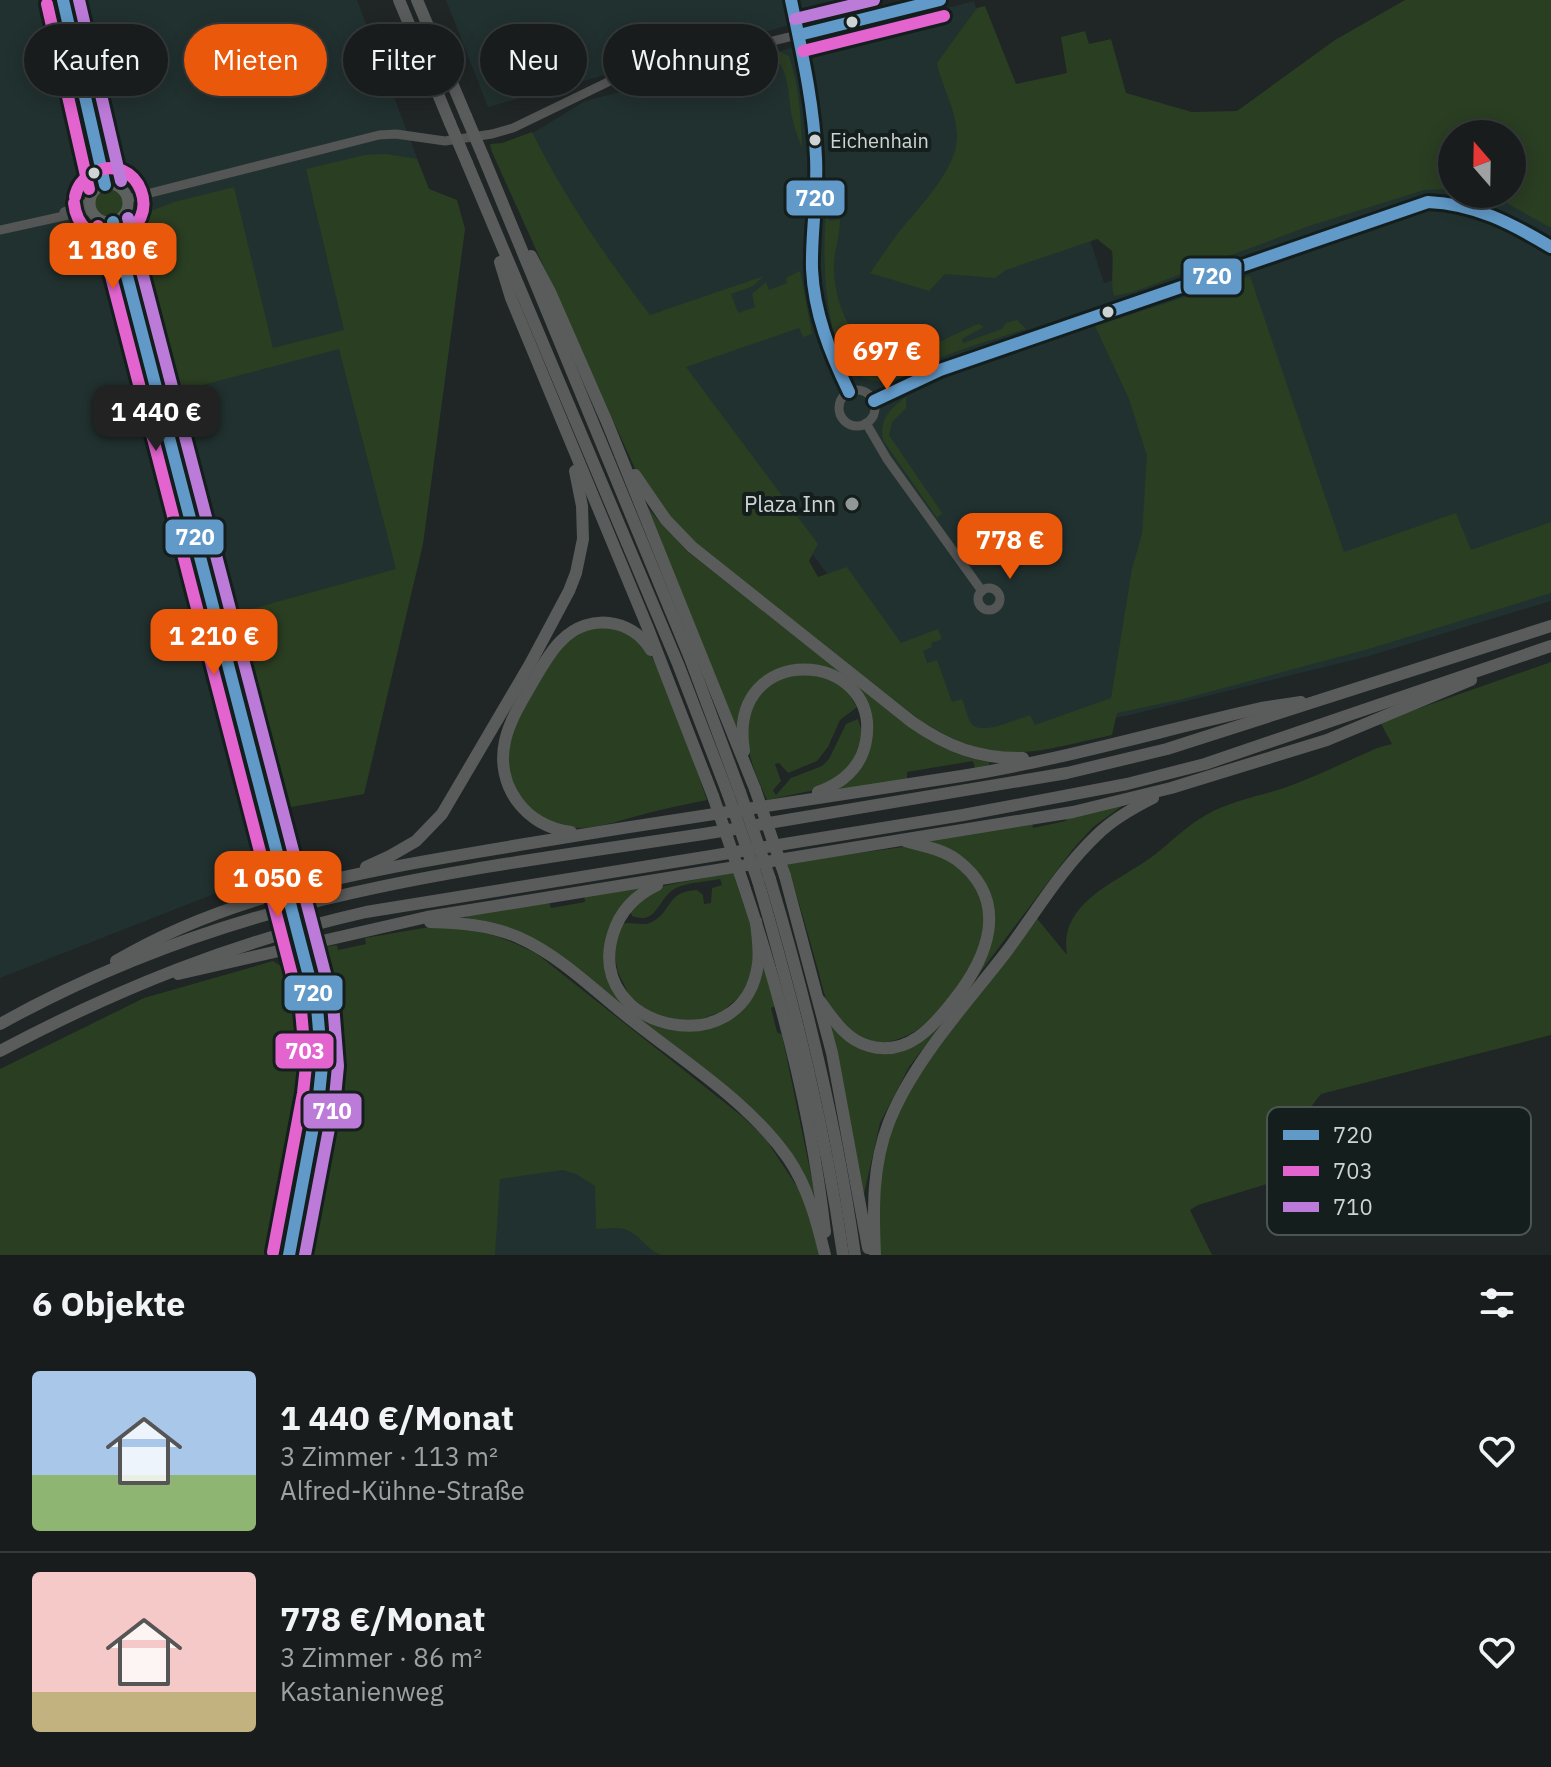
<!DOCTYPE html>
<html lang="de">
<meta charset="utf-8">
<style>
:root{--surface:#181c1c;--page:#212525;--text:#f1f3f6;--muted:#9fa1a3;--line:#363a3b;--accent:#ea580c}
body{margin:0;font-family:"IBM Plex Sans",sans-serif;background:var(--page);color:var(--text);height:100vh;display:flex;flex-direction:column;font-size:30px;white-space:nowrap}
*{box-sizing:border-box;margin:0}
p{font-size:26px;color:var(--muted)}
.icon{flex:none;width:44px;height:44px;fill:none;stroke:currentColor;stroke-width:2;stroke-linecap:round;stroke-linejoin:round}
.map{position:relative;height:1255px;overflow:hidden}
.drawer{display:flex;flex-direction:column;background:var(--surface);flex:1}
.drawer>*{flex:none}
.hud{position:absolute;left:24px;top:24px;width:800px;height:72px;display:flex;gap:16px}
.needle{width:52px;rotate:340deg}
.fabs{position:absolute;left:1438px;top:120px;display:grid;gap:16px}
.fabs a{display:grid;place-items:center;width:88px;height:88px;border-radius:50%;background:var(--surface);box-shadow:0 4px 20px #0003,0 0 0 2px var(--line);font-size:40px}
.price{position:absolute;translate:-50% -68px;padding:0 18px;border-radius:16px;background:var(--accent);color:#fff;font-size:26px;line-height:52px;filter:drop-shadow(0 2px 4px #0008)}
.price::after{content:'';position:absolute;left:50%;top:48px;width:24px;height:18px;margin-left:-12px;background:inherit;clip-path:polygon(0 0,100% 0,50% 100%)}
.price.active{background:#222;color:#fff}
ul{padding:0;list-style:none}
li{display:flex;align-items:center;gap:24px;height:200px;padding:0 32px}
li+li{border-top:2px solid var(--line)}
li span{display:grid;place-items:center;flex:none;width:224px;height:160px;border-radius:8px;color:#555}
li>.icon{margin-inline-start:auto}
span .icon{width:96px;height:96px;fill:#fffc;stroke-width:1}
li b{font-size:34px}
h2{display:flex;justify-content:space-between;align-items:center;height:96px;padding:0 32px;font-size:34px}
.tag{padding:0 28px;border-radius:36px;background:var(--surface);box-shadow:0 4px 20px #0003,0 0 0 2px var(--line);font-size:28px;line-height:72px}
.tag.active{background:var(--accent);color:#fff}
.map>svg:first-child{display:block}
.built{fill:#21312f}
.green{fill:#2a3e22}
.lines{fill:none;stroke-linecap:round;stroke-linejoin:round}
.minor{stroke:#535655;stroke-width:9}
.major{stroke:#5c605e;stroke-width:11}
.highway{stroke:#595c5b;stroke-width:12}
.major-bridge{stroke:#5c605e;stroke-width:11}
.highway-bridge{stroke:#595c5b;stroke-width:12}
.bus-1-casing{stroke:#141e1c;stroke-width:18}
.bus-2-casing{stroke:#141e1c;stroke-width:18}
.bus-3-casing{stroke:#141e1c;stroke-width:18}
.bus-1{stroke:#6199c8;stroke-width:12}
.bus-2{stroke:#e364cf;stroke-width:12}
.bus-3{stroke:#bd7bd9;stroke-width:12}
.bus-dot{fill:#ced4d3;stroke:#141e1c;stroke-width:3}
.poi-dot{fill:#919796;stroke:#141e1c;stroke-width:3}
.labels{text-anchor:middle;stroke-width:8;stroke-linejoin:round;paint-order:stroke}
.bus-label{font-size:20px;fill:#ced4d3;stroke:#141e1c;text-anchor:start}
.poi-label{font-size:22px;fill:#ced4d3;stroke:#141e1c;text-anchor:end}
.key{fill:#141e1c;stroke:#4c5553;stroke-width:2}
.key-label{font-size:22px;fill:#ced4d3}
.line-badge{stroke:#141e1c;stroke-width:3}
.badge-label{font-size:22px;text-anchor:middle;font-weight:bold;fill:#fff}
</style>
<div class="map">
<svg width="1551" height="1255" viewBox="0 0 1551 1255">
<rect width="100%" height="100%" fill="#202525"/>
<g class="built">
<polygon points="0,0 357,0 429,189 457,200 465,229 423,544 364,794 291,807 133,237 151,211 139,181 122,168 109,101 72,109 130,355 265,874 0,978"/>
<polygon points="446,0 881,0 488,107"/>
<polygon points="974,1 981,24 1089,237 1104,283 1440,172 1452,175 1452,194 1512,194 1551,218 1551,601 1369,656 1126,716 974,741 937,718 721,434 518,142 585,101"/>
<polygon points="351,1089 603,1154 681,1255 308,1255"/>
</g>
<g class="green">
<path d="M1405,0h146v228l-46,-26 -23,-8h30v-60h-60v55l-28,1 -115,36 -176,66 -19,4c-4,-15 0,-29 -2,-45l-15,-12 -91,31 -11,8 -50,-4 -16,17 -59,-18c10,-14 19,-28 29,-41 19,-24 60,-64 58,-98 -1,-25 -15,-47 -20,-71l40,-55 8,-2 31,78 51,-11 -6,-36 24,-6 4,13 22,-5 15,54 66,19 45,-1 98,-71z"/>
<path d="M777,50l12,6c10,31 12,59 13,92 -4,-11 -8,-21 -10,-31 -4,-20 -2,-47 -19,-61z"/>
<path d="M532,132c32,65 74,125 118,183l149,-51 -35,12 -11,10 -22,8 7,19 17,-6 -3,-13 14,-12 3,8 18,-7 -1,-5 14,-7 12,63 -9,3 -4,-9 -113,39 132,177 -9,17 9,16 29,-10 54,76 37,-14 4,10 -11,4 1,4 -9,4 4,12 10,-3 15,42 10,-3c3,7 5,18 9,24 9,14 46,-4 59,-8l5,10 76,-27 21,-129 10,-35 5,-78 -18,-57 -34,-73 155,-50 94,276 112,-39 15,37 80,-28v71l-179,55 -193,52 -62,13 -5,22c-82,18 -115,33 -191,-14l-234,-183 -51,-67 -144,-319 -2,-8 12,-1z"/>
<polygon points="386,154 417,159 429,189 457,200 465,229 423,544 364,794 291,807 237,613 396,569 339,349 176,392 133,237 151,211 174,202 234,187 273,348 344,330 306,169 365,155"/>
<circle cx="109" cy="203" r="15"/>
<path d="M826,217l4,4 10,-2c0,16 -5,29 -6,44 -1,37 14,66 36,94 30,11 80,-23 109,-33l5,3 -22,12 1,4 39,-14 4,-6 11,-3 9,9c-28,9 -55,17 -82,27 -21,8 -45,27 -68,25 -54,-5 -54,-126 -50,-164z"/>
<path d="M906,397v11l-14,14 -3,13 53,78 -5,5 -54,-78c-4,-21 8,-32 23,-43z"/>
<path d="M641,498l17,22 30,32 224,176c24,17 48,30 77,34v3l-14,3 -2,-7 -66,11v7l-70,11 10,-9 22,-61 -42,-51 -17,-4c-35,14 -68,17 -72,61l-3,1z"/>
<path d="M602,626c14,3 28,6 40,17 21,21 53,124 65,157 -20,4 -40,8 -59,13 -28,7 -60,21 -90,12 -45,-14 -60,-62 -42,-103 5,-11 13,-22 19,-32 18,-30 29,-56 67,-64z"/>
<path d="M1551,662v373l-230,59c-20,25 -37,51 -34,84l-89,27 -8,5 22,45h-332l-3,-28 7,-82 27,-60 124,-169 32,39c-9,-53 51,-73 86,-99 17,-13 33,-30 53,-41 25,-14 54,-19 81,-28 30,-11 60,-26 90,-39l15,-4 -12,-22z"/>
<path d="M810,671l33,15 14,21 -17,13 -12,27 -11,14 -29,12 -9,-10 -4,1 6,17 -8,9 3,5 15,-17 31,-12 7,-7 17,-35 12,-5 5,16 -13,33 -35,22 -48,10c-17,-38 -37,-83 1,-116 9,-8 31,-10 42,-13z"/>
<polygon points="1129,801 1093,827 1073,849 909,1067 880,1123 864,1194 829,1022 850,1041 909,1046 980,966 985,887 929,841 1032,821 1033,828 1066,821 1066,815"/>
<path d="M910,846c13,5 29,7 41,14 4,3 9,9 12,13 9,10 16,18 19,31 16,64 -95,202 -151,105 -8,-13 -10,-31 -15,-46 -9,-33 -19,-67 -29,-100z"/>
<path d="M733,872l18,55 4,28 -5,23 -10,18 -17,15 -30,11 -42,-8 -22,-19 -11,-23 -4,-20 7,-28c11,-3 20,3 31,-2 20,-10 14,-31 45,-32l6,5 1,9 7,-1 1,-15 10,-3 -2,-6c-14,3 -31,3 -44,9 -19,10 -18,38 -44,28l-2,-6 28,-23z"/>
<path d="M645,885l-10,7 -28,69c10,17 18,39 31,54 15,19 68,22 86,4 15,-15 23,-41 41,-53l10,40 -4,2 6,24 5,3 34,164 -16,-33 -16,-23 -248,-203 -40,-17 -34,-6 87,-16 2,7 34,-6 -1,-8z"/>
<path d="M430,927c47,3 65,5 107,27l206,163 22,21 37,56 18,61h-159c-14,-5 -19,-18 -32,-24 -9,-5 -23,-2 -33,-2l-1,-43 -19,-12 -13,-4 -63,9 -5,76h-198l30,-146 6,-48 -5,-60 -15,-52 24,-4 1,5 28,-6 -1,-6z"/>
<path d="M273,961c7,5 15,9 21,14 22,21 21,74 21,103l-31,177h-284v-186l144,-71z"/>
</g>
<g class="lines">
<g class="minor">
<path d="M791,0c11,52 23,104 25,158 3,43 -8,87 -2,129 4,37 19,72 35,105"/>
<polyline points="127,199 379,135 396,134 445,141 492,134 513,128 610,81 940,0"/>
<polyline points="64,212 90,202"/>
<polyline points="0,230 91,210"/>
<circle cx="857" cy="408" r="18"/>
<path d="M874,401l66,-31 488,-168c50,-1 82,21 123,45"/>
<polyline points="866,423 887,459 982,591"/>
<circle cx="989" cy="599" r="11"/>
</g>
<g class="major">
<polyline points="63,0 105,185"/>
<circle cx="109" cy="203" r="19"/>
<polyline points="113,222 282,868"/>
<polyline points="289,1255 322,1066 317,1007 307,960"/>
</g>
<g class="highway">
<polyline points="399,0 450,123"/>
<polyline points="417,0 466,116"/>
<polyline points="483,156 690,658 740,792"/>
<polyline points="467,163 678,664 728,794"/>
<polyline points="531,256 550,292 607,422 755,789"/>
<polyline points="500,262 511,298 647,626 713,796"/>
<path d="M635,475l31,45 26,27 220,175c36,25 67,37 111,36"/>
<path d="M744,751c-18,-112 138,-102 122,-10 -5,27 -23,42 -48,51"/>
<polyline points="757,825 1067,773 1167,749 1551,626"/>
<path d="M571,832c-45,-5 -76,-46 -66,-91 5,-22 18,-42 29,-61 8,-13 16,-29 28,-40 27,-27 69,-22 89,10"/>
<polyline points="366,867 390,856 416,841 442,814 530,664 569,591 576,573 583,539 582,506 575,471"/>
<polyline points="785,876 832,1053 868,1248"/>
<path d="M770,879c37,124 67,248 85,376"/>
<path d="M758,881c36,123 67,246 85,374"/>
<path d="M743,883c38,113 69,230 82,349"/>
<path d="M657,885c-21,10 -37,26 -44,49 -30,96 131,133 145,30 2,-14 -1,-29 -2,-43"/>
<path d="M430,922c32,1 61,3 90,16 40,18 74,52 108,79 55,44 120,84 160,141 20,29 29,64 37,97"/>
<path d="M116,961c123,-73 265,-92 403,-116 145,-24 290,-46 436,-68 103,-16 204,-46 306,-69l40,-6"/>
<polyline points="178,974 427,917 1073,812 1171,788 1327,740 1471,680"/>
<path d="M820,1001c13,18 26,39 49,45 38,11 64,-19 85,-46 34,-43 57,-99 3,-140 -15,-11 -34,-14 -52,-19"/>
<path d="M0,1024c101,-56 210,-97 322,-124 134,-33 276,-49 413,-71"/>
<path d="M0,1051c119,-63 234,-109 366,-139l597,-97 164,-31 78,-20 346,-118"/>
<path d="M875,1255c-2,-45 -3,-90 14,-133 24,-61 78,-119 118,-171 29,-39 55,-83 90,-116 16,-16 36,-27 56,-37"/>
</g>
<polyline class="major-bridge" points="282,868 307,960"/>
<g class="highway-bridge">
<polyline points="466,116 483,156"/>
<polyline points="450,123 467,163"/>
<polyline points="755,789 785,876"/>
<polyline points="740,792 770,879"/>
<polyline points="728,794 758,881"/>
<polyline points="713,796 743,883"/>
</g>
<g class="bus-1-casing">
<g id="bus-1">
<polyline points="63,0 105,185"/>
<path d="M791,0c11,52 23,105 25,158 2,37 -5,74 -4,111 2,44 18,84 37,123"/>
<polyline points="799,35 940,0"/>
<polyline points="113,222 317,1007 322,1066 319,1095 289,1255"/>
<path d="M874,401l66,-31 488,-168c47,2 83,21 123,45"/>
</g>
</g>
<g class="bus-2-casing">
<g id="bus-2">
<polyline points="47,4 89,189"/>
<polyline points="803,51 944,16"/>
<path d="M74,203c2,21 19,40 42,34 52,-15 22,-88 -23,-64 -9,5 -16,13 -18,24"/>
<polyline points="98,226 301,1010 306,1066 303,1093 273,1252"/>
</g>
</g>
<g class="bus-3-casing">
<g id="bus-3">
<polyline points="79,0 121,181"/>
<polyline points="795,19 874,0"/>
<polyline points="128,218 333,1004 338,1066 335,1097 305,1255"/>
</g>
</g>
<use href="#bus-1" class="bus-1"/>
<use href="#bus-2" class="bus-2"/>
<use href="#bus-3" class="bus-3"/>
</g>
<g class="bus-dot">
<circle cx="852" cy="22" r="7"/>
<circle cx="815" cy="140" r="7"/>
<circle cx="94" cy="173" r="7"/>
<circle cx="1108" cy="312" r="7"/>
</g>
<circle class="poi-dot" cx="852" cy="504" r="8"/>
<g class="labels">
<g class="bus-label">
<text x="830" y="148">Eichenhain</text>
</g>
<g class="poi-label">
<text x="836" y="512">Plaza Inn</text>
</g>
</g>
<rect x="1267" y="1107" width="264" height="128" rx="12" class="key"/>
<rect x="1283" y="1130" width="36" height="10" fill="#6199c8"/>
<rect x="1283" y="1166" width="36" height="10" fill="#e364cf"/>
<rect x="1283" y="1202" width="36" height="10" fill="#bd7bd9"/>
<g class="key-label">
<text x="1333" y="1143">720</text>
<text x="1333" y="1179">703</text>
<text x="1333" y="1215">710</text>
</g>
<g class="line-badge">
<rect x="785" y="179" width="61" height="38" rx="8" fill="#6199c8"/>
<rect x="1182" y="257" width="61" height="39" rx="8" fill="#6199c8"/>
<rect x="164" y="518" width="61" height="38" rx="8" fill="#6199c8"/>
<rect x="283" y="974" width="61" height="38" rx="8" fill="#6199c8"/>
<rect x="274" y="1032" width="61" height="38" rx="8" fill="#e364cf"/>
<rect x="302" y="1092" width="61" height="38" rx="8" fill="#bd7bd9"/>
</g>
<g class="badge-label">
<text x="815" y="206">720</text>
<text x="1212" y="284">720</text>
<text x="195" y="545">720</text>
<text x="313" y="1001">720</text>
<text x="305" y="1059">703</text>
<text x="332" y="1119">710</text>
</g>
</svg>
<div class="fabs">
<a><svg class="needle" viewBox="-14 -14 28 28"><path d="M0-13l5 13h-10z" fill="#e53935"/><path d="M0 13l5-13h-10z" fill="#9fa1a3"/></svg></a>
</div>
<b class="price" style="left:113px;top:291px">1 180 €</b>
<b class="price" style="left:887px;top:392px">697 €</b>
<b class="price active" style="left:156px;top:453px">1 440 €</b>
<b class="price" style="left:1010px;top:581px">778 €</b>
<b class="price" style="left:214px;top:677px">1 210 €</b>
<b class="price" style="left:278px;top:919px">1 050 €</b>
<div class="hud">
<a class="tag">Kaufen</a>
<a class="tag active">Mieten</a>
<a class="tag">Filter</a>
<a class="tag">Neu</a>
<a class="tag">Wohnung</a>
</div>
</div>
<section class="drawer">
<h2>6 Objekte<svg class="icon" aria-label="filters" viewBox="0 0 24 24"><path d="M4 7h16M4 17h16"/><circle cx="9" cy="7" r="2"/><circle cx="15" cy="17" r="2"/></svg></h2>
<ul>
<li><span style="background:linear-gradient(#a9c7e8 65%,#8fb573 0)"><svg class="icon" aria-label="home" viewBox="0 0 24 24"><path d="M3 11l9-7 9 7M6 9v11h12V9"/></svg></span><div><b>1 440 €/Monat</b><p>3 Zimmer · 113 m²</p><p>Alfred-Kühne-Straße</p></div><svg class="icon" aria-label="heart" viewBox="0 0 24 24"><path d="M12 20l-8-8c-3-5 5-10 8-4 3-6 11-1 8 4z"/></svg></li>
<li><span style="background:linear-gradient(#f6c9c9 75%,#c2b280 0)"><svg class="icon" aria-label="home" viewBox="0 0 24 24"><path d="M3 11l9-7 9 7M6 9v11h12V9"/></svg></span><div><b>778 €/Monat</b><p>3 Zimmer · 86 m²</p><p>Kastanienweg</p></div><svg class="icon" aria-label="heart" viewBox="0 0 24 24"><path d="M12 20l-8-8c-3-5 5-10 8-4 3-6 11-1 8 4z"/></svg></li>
</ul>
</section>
